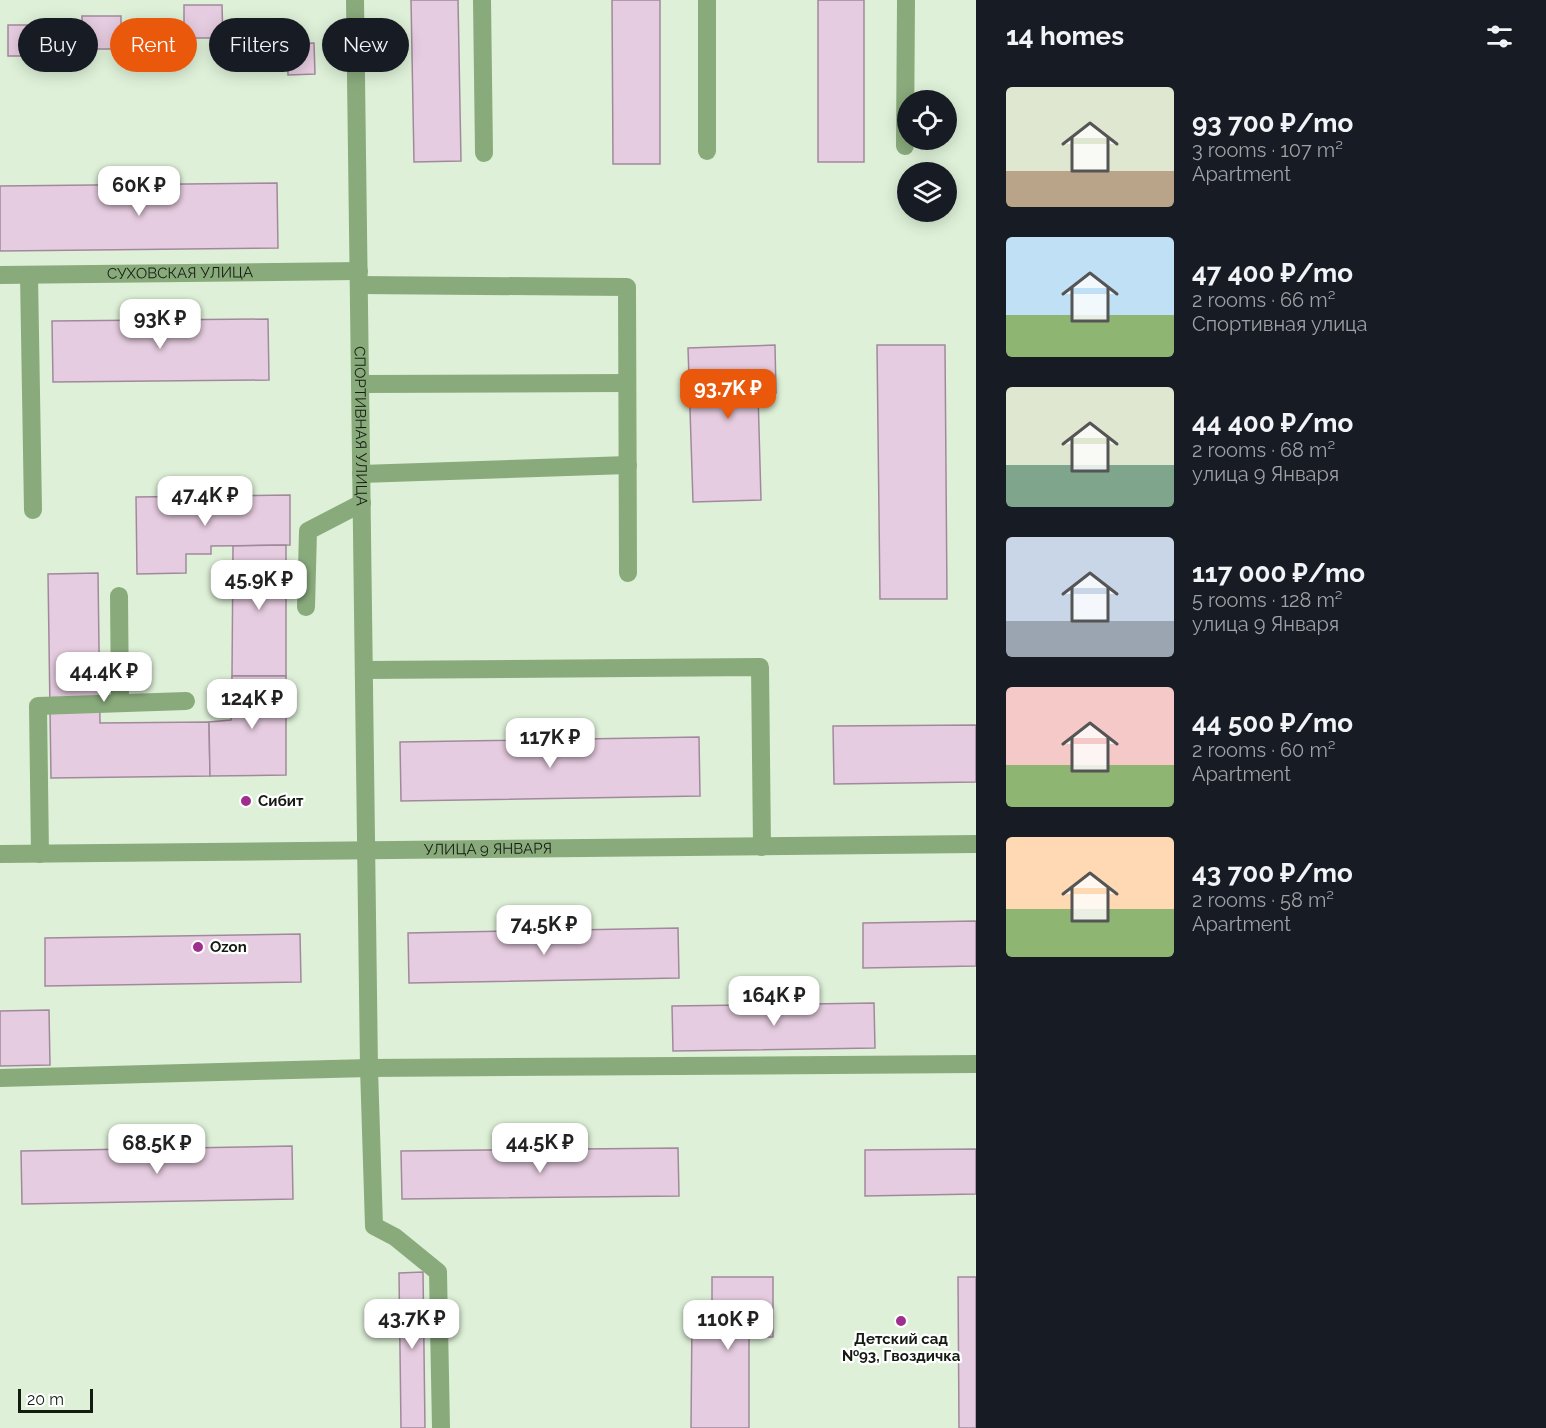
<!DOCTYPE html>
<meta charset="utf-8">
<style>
:root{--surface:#171b24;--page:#242831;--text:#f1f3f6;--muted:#9ea1a6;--accent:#ea580c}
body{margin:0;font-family:Raleway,sans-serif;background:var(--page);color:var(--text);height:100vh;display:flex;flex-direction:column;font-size:22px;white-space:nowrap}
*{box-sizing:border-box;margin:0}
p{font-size:20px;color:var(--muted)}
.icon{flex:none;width:33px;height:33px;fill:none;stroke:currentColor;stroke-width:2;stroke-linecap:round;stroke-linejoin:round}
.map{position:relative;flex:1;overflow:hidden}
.details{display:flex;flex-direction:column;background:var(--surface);width:570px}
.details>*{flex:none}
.guide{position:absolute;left:18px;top:18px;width:570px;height:54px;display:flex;gap:12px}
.buttons{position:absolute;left:897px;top:90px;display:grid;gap:12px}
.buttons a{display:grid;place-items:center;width:60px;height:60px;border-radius:50%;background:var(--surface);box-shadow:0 3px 15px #0003;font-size:30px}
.scale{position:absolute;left:18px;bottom:15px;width:75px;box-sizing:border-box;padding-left:6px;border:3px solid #141b12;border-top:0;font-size:16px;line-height:21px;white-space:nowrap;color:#141b12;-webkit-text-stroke:4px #fff;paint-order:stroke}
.price{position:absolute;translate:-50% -51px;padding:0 14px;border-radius:12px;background:#fff;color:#222;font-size:20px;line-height:39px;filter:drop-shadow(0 2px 3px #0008)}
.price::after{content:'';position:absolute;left:50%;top:36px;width:18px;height:14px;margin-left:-9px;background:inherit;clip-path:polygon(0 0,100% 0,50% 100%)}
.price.selected{background:var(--accent);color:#fff}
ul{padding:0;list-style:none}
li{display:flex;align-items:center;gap:18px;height:150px;padding:0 30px}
li span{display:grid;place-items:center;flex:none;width:168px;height:120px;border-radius:6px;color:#555}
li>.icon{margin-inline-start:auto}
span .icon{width:72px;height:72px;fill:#fffc;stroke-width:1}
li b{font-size:26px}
h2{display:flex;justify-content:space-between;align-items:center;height:72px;padding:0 30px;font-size:26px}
.chip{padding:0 21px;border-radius:27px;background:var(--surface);box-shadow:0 3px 15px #0003;font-size:21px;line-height:54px}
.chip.selected{background:var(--accent);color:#fff}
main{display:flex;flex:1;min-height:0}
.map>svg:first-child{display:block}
.building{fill:#e6cce0;stroke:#a1899c;stroke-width:1.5}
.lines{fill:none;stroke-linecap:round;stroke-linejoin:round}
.minor{stroke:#89ab7c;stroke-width:18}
.poi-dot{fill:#9e2f8d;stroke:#fff;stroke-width:2}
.labels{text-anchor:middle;stroke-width:4.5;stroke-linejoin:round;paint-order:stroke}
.street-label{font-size:15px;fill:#141b12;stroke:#fff}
.poi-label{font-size:15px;font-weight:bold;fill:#141b12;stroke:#fff;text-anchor:start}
</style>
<main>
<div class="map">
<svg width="976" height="1428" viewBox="0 0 976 1428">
<rect width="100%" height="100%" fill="#def1d8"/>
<g class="building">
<polygon points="411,0 458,0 461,161 414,162"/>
<polygon points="612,0 660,0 660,164 613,164"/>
<rect x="818" y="0" width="46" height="162"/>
<polygon points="184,5 222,5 223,38 184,38"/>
<polygon points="82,16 121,16 121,49 83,49"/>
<rect x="8" y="25" width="37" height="31"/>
<polygon points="314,43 315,74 288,75 287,44"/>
<polygon points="277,183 278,248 0,251 0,186"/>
<polygon points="268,319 269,380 53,382 52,321"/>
<polygon points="775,345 776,393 758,393 761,500 693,502 688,348"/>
<polygon points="877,345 945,345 947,599 880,599"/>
<polygon points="290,495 290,545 211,546 211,554 186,554 186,573 137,574 136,497"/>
<polygon points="286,545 286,676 232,676 233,546"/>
<polygon points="98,573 100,723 209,722 210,776 51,778 48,574"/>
<polygon points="232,676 286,676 286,775 210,776 209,722 231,720"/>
<polygon points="976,725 976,782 834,784 833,726"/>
<polygon points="699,737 700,796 401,801 400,742"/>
<polygon points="976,921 976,966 863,968 863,923"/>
<polygon points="678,928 679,978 409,983 408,933"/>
<polygon points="300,934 301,982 45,986 45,938"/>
<polygon points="874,1003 875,1048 673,1051 672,1006"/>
<polygon points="49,1010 50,1065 0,1066 0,1011"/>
<polygon points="292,1146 293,1199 22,1204 21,1151"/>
<polygon points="678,1148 679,1196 402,1199 401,1151"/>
<polygon points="976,1149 976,1194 865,1196 865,1150"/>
<polygon points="423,1272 425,1428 401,1428 399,1273"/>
<polygon points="712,1277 773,1277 773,1337 749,1337 749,1428 691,1428 692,1318 712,1318"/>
<polygon points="958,1277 976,1277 976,1428 959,1428"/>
</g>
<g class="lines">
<g class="minor">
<path id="s1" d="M355,0l14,1068 5,158 21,11 43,35 3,156"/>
<polyline points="482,0 484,153"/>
<polyline points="707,0 707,151"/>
<polyline points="905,146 906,0"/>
<path id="s2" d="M0,275l359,-4"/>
<polyline points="29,275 33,510"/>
<polyline points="359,285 627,287 628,573"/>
<polyline points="360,384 627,383"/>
<polyline points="361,474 628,465"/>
<polyline points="119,596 120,703"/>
<polyline points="306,607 308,531 362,503"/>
<polyline points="364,670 760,667 762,847"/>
<path id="s3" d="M0,854l976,-10"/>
<polyline points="40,854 38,706 186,701"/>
<polyline points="0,1078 369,1068 976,1064"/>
</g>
</g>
<g class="poi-dot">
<circle cx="246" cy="801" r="6"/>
<circle cx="198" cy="947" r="6"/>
<circle cx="901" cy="1321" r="6"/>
</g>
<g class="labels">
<g class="street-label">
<text dy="5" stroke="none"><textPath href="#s2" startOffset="180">СУХОВСКАЯ УЛИЦА</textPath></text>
<text dy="5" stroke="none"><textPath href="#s1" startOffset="426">СПОРТИВНАЯ УЛИЦА</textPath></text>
<text dy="5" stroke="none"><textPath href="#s3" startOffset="488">УЛИЦА 9 ЯНВАРЯ</textPath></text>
</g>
<g class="poi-label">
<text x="258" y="806">Сибит</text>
<text x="210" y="952">Ozon</text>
<text x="901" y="1344" text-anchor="middle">Детский сад<tspan x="901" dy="17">№93, Гвоздичка</tspan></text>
</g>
</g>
</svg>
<div class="buttons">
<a><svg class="icon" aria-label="locate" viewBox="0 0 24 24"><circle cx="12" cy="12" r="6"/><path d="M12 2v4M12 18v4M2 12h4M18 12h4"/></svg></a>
<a><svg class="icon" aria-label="layers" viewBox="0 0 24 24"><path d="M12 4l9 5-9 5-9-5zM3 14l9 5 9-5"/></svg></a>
</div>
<div class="scale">20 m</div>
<b class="price" style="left:139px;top:217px">60K ₽</b>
<b class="price" style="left:160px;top:350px">93K ₽</b>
<b class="price selected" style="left:728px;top:420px">93.7K ₽</b>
<b class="price" style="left:205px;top:527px">47.4K ₽</b>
<b class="price" style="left:259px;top:611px">45.9K ₽</b>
<b class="price" style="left:104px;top:703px">44.4K ₽</b>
<b class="price" style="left:252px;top:730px">124K ₽</b>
<b class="price" style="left:550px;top:769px">117K ₽</b>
<b class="price" style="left:544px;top:956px">74.5K ₽</b>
<b class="price" style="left:774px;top:1027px">164K ₽</b>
<b class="price" style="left:540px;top:1174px">44.5K ₽</b>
<b class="price" style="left:157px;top:1175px">68.5K ₽</b>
<b class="price" style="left:412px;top:1350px">43.7K ₽</b>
<b class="price" style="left:728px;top:1351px">110K ₽</b>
<div class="guide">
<a class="chip">Buy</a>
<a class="chip selected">Rent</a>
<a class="chip">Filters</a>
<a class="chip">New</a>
</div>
</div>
<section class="details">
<h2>14 homes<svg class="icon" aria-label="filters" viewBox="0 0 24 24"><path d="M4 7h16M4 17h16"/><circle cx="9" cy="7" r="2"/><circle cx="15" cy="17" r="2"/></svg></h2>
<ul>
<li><span style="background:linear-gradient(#dfe7d0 70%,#b9a48a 0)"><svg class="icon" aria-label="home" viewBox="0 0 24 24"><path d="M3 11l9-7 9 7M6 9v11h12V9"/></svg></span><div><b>93 700 ₽/mo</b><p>3 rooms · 107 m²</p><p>Apartment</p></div></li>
<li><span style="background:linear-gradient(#bfe0f5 65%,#8fb573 0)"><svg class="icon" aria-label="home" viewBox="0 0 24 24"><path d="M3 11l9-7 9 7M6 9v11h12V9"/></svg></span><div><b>47 400 ₽/mo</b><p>2 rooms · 66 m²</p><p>Спортивная улица</p></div></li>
<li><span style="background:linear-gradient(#dfe7d0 65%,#7fa58c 0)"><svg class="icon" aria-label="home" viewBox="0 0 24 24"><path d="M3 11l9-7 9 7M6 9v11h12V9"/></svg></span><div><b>44 400 ₽/mo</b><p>2 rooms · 68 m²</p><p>улица 9 Января</p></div></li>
<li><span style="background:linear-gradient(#c9d6e8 70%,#9aa5b1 0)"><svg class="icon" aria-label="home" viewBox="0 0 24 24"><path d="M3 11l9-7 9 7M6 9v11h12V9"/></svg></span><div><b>117 000 ₽/mo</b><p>5 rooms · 128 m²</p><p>улица 9 Января</p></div></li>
<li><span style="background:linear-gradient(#f6c9c9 65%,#8fb573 0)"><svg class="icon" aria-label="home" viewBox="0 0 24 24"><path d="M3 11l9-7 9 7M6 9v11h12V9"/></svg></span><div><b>44 500 ₽/mo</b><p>2 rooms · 60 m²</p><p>Apartment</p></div></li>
<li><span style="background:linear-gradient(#ffd9b3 60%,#8fb573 0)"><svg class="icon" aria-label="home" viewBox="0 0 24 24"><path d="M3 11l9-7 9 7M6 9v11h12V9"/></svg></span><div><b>43 700 ₽/mo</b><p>2 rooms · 58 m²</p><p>Apartment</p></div></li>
</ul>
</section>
</main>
